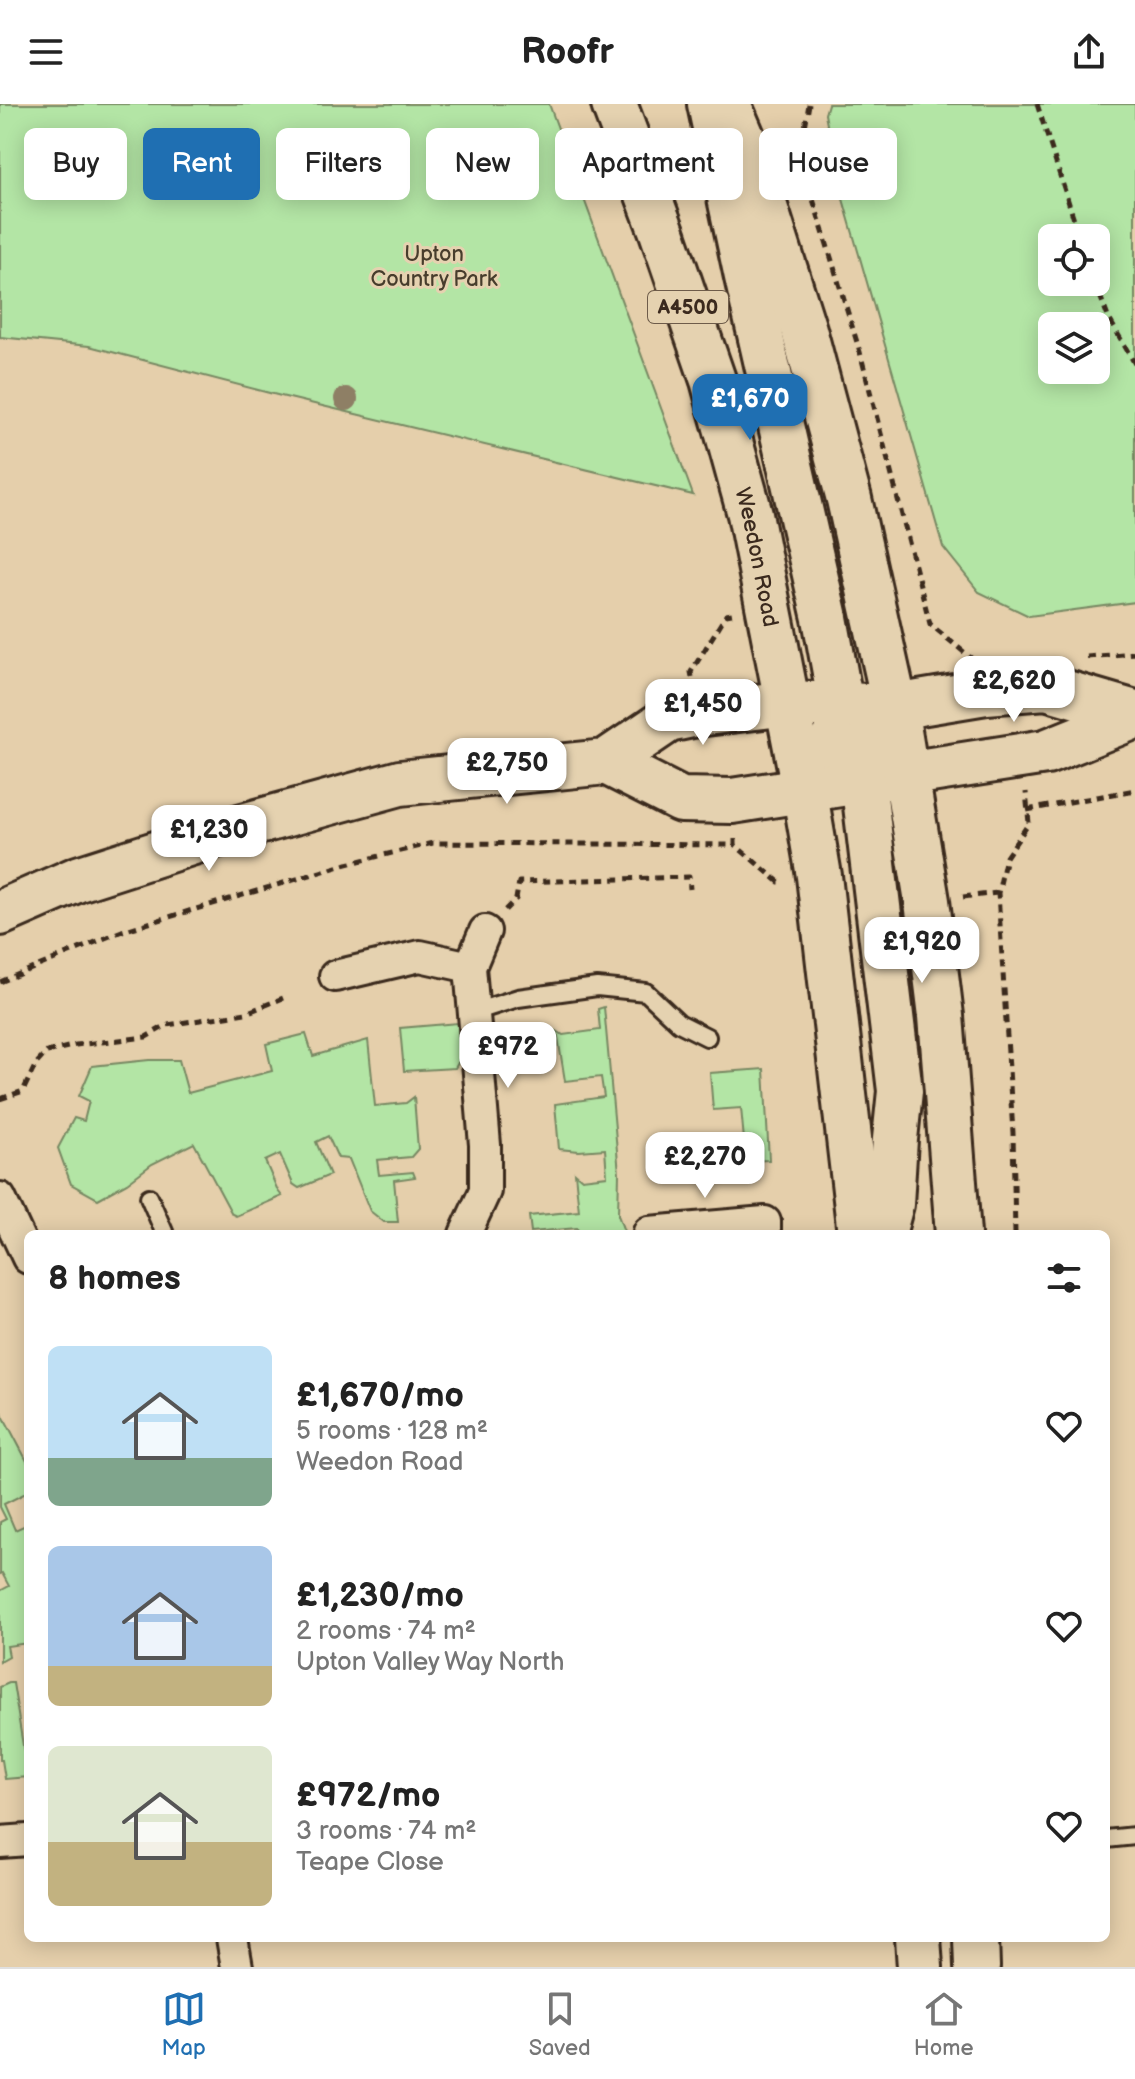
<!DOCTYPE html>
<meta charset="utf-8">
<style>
:root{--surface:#fff;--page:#f2f2f2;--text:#222;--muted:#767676;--line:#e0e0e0;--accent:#1f6fb2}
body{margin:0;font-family:"Balsamiq Sans",sans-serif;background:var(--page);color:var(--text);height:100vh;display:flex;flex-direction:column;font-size:30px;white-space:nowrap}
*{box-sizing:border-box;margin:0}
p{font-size:26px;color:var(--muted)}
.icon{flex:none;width:44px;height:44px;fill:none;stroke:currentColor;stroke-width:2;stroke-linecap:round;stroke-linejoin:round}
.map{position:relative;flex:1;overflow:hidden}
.details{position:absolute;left:24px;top:1126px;width:1086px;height:712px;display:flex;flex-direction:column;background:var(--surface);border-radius:12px;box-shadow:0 4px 20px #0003}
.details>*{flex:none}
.guide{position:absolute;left:24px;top:24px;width:1088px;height:72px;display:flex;gap:16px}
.controls{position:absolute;left:1038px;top:120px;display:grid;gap:16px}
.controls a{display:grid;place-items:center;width:72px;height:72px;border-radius:12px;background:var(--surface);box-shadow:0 4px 20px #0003;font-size:40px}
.price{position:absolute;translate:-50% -68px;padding:0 18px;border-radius:16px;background:#fff;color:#222;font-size:26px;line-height:52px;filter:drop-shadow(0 2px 4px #0008)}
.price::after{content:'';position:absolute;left:50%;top:48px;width:24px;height:18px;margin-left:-12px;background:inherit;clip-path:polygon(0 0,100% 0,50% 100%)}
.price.current{background:var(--accent);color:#fff}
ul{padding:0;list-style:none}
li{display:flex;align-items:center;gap:24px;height:200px;padding:0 24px}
li span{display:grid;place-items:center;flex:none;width:224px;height:160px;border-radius:12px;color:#555}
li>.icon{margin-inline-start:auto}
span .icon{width:96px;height:96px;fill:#fffc;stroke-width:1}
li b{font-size:34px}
h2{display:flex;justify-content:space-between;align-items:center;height:96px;padding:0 24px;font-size:34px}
.pill{padding:0 28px;border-radius:12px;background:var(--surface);box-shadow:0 4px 20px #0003;font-size:28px;line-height:72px}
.pill.current{background:var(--accent);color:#fff}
header{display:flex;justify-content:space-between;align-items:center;height:104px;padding:0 24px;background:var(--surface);font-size:36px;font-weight:700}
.dock{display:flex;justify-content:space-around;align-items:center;height:112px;border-top:2px solid var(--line);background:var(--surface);font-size:22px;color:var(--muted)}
.dock a{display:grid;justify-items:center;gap:4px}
.dock .current{color:var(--accent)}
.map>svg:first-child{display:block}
.green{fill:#b3e5a5;stroke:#778862;stroke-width:2;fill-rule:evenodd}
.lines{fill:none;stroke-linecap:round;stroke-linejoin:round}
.lane-casing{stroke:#3b2a1e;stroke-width:22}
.street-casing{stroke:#3b2a1e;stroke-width:36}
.secondary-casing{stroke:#3b2a1e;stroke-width:50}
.highway-casing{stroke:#3b2a1e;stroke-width:50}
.path{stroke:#3b2a1e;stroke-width:5;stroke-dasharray:8 6;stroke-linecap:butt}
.lane{stroke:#e5d2b0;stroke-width:16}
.street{stroke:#e5d2b0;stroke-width:30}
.secondary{stroke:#e5d2b0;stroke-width:44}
.highway{stroke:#e5d2b0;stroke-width:44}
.tree{fill:#8e7f65}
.labels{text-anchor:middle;stroke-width:6;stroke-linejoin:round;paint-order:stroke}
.shield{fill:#e5d2b0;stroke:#6e5c4a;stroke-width:2}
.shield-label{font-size:20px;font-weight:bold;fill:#3b2a1e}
.park-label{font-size:22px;fill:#473d2c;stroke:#e5d2b0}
.street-label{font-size:22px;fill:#3b2a1e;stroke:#e5d2b0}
</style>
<header><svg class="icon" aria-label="menu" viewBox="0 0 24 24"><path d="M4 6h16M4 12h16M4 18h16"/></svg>Roofr<svg class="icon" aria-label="share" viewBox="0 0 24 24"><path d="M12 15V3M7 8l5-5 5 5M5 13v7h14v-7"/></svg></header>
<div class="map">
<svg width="1135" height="1863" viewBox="0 0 1135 1863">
<rect width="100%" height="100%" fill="#e5cfab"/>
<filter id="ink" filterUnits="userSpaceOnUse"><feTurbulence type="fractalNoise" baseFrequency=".0125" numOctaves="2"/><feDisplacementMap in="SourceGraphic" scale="16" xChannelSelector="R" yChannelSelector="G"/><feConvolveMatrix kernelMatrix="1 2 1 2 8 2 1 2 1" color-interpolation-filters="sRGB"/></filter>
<g filter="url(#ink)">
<g class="green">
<polygon points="0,0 549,0 693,391 281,292 89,242 0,233"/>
<path d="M828,0h307v498l-106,14 -50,-24 -36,-45 -106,-369 -12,-64zM1096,134v44h-44v-44zM1096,222v44h-44v-44z"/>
<polygon points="604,903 619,1069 618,1111 625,1130 579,1130 577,1124 531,1128 529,1112 579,1107 575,1069 582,1075 607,1072 605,1045 579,1047 559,1045 555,1000 604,993 601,973 565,977 557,927 563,931 600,926 598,905"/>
<polygon points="458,919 461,954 455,964 404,967 400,924"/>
<polygon points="306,930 313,952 368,936 375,1002 406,999 414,993 418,1045 411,1053 377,1056 379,1071 413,1068 415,1073 394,1076 398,1118 384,1118 370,1107 349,1055 338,1054 328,1032 316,1038 330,1071 299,1084 293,1080 280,1050 265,1057 278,1087 282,1092 236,1112 232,1110 194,1039 152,1060 127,1079 98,1095 71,1080 58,1044 74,1014 84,1017 89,997 79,992 92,962 149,956 179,956 188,989 272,967 266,940"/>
<polygon points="764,965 769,1056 746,1057 741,1004 713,1006 710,969"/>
<polygon points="0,1306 28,1359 28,1388 4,1400 15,1426 28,1420 28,1539 7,1542 9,1552 0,1557 0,1487 9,1482 2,1469 0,1470 0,1418 6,1415 0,1403"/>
<polygon points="9,1579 13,1579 28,1673 5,1675 2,1656 0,1656 0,1583"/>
</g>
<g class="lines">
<g class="lane-casing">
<g id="lane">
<polyline points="474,908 518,894 597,883 646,888 679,919 707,933"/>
<polyline points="149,1093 165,1130"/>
<polyline points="1106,1735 1135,1732"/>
</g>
</g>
<g class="street-casing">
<g id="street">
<polyline points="335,872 420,852 470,863"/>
<polyline points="0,1094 28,1154"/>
<polyline points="649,1128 765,1118 765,1130"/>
<polyline points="465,1130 485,1087 485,1041 470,863 485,827"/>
<polyline points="0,1738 28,1736"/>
<polyline points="232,1834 237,1863"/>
</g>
</g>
<g class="secondary-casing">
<g id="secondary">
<polyline points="710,0 747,173 825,514 841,601 838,627 826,654 804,684"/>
<polyline points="606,658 681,696 732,697 1046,648 1135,612"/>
<polyline points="0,809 78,775 243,722 400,679 606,658 668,616 697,610 788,599 895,603 986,588 1046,583 1135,609"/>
<path d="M883,1130l8,-30 4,-65 5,-48 -37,-311c1,-33 7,-51 32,-73"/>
</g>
</g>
<g class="highway-casing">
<g id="highway">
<path id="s1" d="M614,0l48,128 51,148 37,134 54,274 15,88 41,358"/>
<polyline points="728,0 745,40 804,226 849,395 895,603 927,797 941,912 958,1130"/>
<polyline points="918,1834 920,1863"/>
<polyline points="976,1834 977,1863"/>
</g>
</g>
<g class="path">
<polyline points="809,0 803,35 805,69 860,248 930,520 971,554"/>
<polyline points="1037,0 1080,134"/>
<polyline points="1095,178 1108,213 1135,260"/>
<polyline points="1087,553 1135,549"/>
<polyline points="692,573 691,568 726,511 732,510"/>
<polyline points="1027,706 1135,686"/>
<polyline points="735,735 735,741 779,778 782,778"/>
<polyline points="963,793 998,789"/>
<polyline points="505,806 516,795 519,778 689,773 690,785"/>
<polyline points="0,878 122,827 347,760 433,739 735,741"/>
<polyline points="0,995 23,987 36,960 47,948 76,941 146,933 167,921 246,909 283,894"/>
<polyline points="1015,1130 1013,1029 998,789 1006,753 1029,719 1026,688"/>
</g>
<use href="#lane" class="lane"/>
<use href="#street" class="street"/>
<use href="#secondary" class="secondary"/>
<use href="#highway" class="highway"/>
</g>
<circle class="tree" cx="346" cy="295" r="12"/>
</g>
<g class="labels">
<rect class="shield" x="648" y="187" width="80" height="32" rx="6"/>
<g class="shield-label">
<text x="688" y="210">A4500</text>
</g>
<g class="park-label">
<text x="434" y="157">Upton<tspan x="434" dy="25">Country Park</tspan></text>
</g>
<g class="street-label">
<text dy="8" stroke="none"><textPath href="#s1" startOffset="476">Weedon Road</textPath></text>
</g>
</g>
</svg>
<div class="controls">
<a><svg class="icon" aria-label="locate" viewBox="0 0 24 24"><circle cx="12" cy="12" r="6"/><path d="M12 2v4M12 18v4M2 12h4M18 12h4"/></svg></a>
<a><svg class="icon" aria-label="layers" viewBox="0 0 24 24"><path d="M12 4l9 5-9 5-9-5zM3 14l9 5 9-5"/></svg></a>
</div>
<b class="price current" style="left:750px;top:338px">£1,670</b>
<b class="price" style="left:1014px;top:620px">£2,620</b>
<b class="price" style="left:703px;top:643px">£1,450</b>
<b class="price" style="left:507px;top:702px">£2,750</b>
<b class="price" style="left:209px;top:769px">£1,230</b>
<b class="price" style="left:922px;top:881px">£1,920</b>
<b class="price" style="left:508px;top:986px">£972</b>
<b class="price" style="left:705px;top:1096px">£2,270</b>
<div class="guide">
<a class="pill">Buy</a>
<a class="pill current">Rent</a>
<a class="pill">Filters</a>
<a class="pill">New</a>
<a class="pill">Apartment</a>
<a class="pill">House</a>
</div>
<section class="details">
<h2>8 homes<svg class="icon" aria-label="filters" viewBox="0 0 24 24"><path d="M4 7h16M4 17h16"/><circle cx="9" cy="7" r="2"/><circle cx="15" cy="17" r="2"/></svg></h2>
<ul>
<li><span style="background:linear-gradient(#bfe0f5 70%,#7fa58c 0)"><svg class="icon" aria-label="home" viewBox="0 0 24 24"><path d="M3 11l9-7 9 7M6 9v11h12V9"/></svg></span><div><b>£1,670/mo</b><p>5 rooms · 128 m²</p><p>Weedon Road</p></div><svg class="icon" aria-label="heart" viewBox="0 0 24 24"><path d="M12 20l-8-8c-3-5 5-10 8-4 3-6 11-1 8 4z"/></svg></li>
<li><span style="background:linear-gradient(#a9c7e8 75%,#c2b280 0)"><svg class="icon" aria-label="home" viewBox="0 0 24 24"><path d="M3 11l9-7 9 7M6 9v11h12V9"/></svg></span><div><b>£1,230/mo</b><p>2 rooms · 74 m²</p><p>Upton Valley Way North</p></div><svg class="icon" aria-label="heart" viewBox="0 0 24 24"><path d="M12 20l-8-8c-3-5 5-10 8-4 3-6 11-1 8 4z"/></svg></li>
<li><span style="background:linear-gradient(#dfe7d0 60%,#c2b280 0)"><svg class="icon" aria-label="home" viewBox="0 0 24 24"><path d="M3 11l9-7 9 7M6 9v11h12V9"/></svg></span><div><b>£972/mo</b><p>3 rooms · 74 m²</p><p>Teape Close</p></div><svg class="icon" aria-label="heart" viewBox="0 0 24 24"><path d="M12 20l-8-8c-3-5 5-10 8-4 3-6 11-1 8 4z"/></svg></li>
</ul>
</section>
</div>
<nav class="dock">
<a class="current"><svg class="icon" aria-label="map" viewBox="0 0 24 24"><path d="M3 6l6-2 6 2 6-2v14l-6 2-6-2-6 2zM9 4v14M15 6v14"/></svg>Map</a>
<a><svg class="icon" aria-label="saved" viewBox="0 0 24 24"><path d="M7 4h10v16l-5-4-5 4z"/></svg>Saved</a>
<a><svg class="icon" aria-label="home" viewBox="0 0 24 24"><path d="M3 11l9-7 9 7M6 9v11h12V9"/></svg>Home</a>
</nav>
